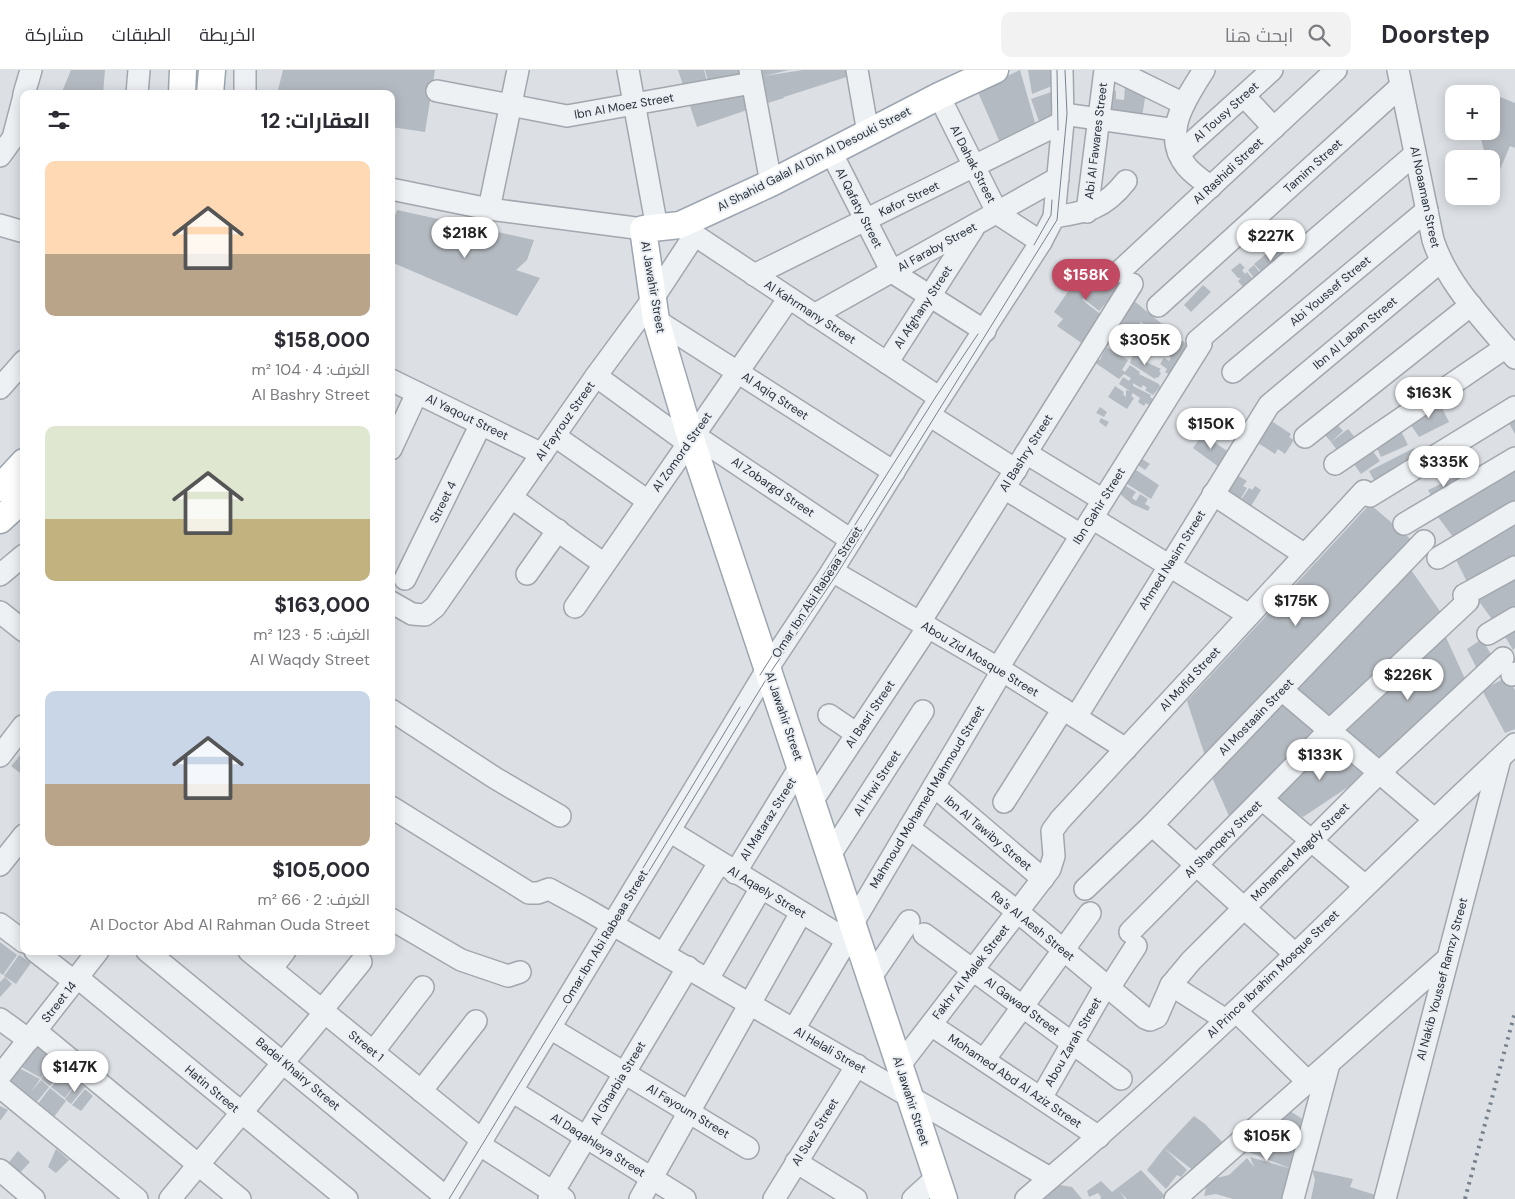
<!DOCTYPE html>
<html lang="ar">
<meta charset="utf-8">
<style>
:root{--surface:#fff;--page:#f2f2f3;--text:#2b2b33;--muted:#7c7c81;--line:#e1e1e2;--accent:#c24962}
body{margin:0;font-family:"DM Sans",Cairo,sans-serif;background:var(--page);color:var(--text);direction:rtl;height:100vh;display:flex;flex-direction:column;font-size:19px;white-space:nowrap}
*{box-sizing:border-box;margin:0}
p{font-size:16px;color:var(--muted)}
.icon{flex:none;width:28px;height:28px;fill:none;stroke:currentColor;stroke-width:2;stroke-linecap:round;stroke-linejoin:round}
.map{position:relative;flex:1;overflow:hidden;direction:ltr}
.details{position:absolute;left:20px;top:20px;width:375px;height:865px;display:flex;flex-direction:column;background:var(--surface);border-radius:10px;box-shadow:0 2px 12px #0003;direction:rtl}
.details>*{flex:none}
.buttons{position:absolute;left:1445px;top:15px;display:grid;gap:10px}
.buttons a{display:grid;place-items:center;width:55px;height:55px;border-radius:10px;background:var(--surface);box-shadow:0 2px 12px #0003;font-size:25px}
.price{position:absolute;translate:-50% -42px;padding:0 11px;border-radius:18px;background:#fff;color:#222;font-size:16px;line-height:32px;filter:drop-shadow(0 1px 2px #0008)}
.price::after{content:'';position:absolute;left:50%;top:30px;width:15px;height:11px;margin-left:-8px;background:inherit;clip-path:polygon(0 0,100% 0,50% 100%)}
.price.active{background:var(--accent);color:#fff}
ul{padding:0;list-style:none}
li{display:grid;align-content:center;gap:10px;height:265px;padding:0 25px}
li span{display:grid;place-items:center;height:155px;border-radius:10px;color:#555}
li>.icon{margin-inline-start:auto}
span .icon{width:90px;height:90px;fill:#fffc;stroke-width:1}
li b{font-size:21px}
h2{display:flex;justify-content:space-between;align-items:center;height:60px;padding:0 25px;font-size:21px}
header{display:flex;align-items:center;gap:30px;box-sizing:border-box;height:70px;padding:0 25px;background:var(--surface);border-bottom:1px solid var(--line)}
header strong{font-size:24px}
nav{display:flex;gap:28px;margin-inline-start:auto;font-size:18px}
.search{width:350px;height:45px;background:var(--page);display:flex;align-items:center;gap:12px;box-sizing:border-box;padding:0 18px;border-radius:10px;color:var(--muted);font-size:19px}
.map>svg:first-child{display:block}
.building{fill:#b4bac1}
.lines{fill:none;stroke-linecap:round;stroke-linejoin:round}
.minor-casing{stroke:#a2a7ae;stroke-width:24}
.major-casing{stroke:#9ca5b0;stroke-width:29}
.minor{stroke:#eef1f4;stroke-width:21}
.major{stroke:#fff;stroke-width:26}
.tram{stroke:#77818d;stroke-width:1}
.rail{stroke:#77818d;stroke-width:4;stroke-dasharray:2.5 5;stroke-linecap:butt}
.labels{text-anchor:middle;stroke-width:4;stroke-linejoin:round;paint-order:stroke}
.street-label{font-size:12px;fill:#272f3a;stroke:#ebeff3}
</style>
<header>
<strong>Doorstep</strong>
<div class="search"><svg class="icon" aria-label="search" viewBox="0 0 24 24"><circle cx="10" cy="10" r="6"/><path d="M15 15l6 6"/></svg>ابحث هنا</div>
<nav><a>الخريطة</a><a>الطبقات</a><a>مشاركة</a></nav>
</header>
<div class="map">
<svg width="1515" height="1129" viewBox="0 0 1515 1129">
<rect width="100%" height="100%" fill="#dce0e5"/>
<g class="building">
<polygon points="71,0 105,0 103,24 61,24"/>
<polygon points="283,0 435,0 425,62 391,57 391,24 277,24"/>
<polygon points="678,0 704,0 709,19 686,24"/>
<polygon points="705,0 750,0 710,18"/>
<polygon points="752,0 789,0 764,6 803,0 855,0 856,4 784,27 783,22 784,28 758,36"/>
<polygon points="1020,0 1036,56 1001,75 977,20"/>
<polygon points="1028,0 1053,0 1052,16 1032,24"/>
<polygon points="1125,15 1146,22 1142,47 1101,43 1103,20 1116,21 1116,29 1124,30"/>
<polygon points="748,16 753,38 697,57 687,27"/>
<polygon points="1054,21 1053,50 1040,54 1031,29"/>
<polygon points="1488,22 1515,33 1515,78 1510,76 1498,104 1491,106 1491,89 1486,89 1479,61 1491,61 1491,24 1482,23"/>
<polygon points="397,140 534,170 527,190 516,200 540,208 517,246 391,192 391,156"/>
<polygon points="1275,176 1287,190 1266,207 1254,194"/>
<polygon points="1090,189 1121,215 1099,241 1083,228 1082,230 1103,246 1083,274 1057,256 1063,249 1054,242 1069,220 1066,218"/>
<polygon points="1240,193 1245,198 1242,200 1245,204 1247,202 1253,209 1243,217 1238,211 1241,208 1238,208 1231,200"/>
<polygon points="1254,195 1261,204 1255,209 1248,200"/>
<polygon points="1203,215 1211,222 1191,242 1184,235"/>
<polygon points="1133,230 1168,259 1156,274 1143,264 1148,257 1141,252 1132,263 1117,251"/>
<polygon points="1179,269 1193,278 1173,307 1165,302 1167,299 1160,294 1164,288 1169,291 1171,288 1168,285"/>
<polygon points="1106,277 1128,290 1122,300 1125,302 1130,295 1140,302 1139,304 1159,314 1160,317 1153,325 1145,320 1147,318 1143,315 1141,318 1133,313 1133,316 1151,325 1150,327 1153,329 1149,335 1146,333 1144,336 1138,332 1140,328 1133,323 1131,326 1134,328 1127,339 1108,327 1115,316 1124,322 1123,324 1126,327 1126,320 1130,321 1119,314 1123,307 1129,311 1131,308 1124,304 1119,309 1094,292 1096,290 1100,290"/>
<polygon points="1134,282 1145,288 1144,291 1161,299 1159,301 1161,303 1158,308 1156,307 1155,309 1130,293"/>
<polygon points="1437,328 1449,352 1419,367 1408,351"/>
<polygon points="1100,337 1107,342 1104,347 1096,343"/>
<polygon points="1515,343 1515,364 1506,348"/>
<polygon points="1331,347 1343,361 1331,372 1319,358"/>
<polygon points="1101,348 1109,352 1106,357 1099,352"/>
<polygon points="1270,350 1291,364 1289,367 1294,370 1285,384 1278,379 1275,384 1258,373 1267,360 1264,359"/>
<polygon points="1348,359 1363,377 1343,388 1331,372"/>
<polygon points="1400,359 1408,375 1381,387 1374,372"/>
<polygon points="1203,364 1227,381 1228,384 1219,397 1193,378"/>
<polygon points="1370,377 1380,391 1361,404 1351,390"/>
<polygon points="1414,378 1421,391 1376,414 1369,401"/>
<polygon points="1142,389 1150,394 1145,400 1138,395"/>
<polygon points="1515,397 1515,432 1453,467 1435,443"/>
<polygon points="1133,398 1159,415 1151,429 1124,412"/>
<polygon points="1237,405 1247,411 1243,416 1247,418 1240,430 1226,422"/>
<polygon points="1456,407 1460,415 1434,430 1428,420"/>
<polygon points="1126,416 1136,422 1132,428 1136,431 1140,424 1148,429 1145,434 1150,437 1148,441 1132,434 1120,424"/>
<polygon points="1255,416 1261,420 1251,436 1241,430 1249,418 1252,420"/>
<polygon points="1370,434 1415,473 1207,692 1187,631"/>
<polygon points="1515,449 1515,489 1469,516 1453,484"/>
<polygon points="1409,497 1444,547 1330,654 1292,620"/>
<polygon points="1515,504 1515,540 1494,552 1475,526"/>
<polygon points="1515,558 1515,578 1513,580 1504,565"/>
<polygon points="1444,563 1466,611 1378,694 1344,659"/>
<polygon points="1482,569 1492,586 1477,599 1467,579"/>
<polygon points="1507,607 1515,620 1515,659 1505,663 1482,620"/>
<polygon points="1286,632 1325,666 1232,753 1211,705"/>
<polygon points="1332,672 1369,703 1303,747 1272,727"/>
<polygon points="24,679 24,694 17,689"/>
<polygon points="17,689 24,695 24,706 11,696"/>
<polygon points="0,872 17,885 3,905 0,903"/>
<polygon points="19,885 31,893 16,914 4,906"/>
<polygon points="5,907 12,914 0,927 0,912"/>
<polygon points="33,974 54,989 41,1008 18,995"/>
<polygon points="54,992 63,998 50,1016 41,1009"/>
<polygon points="17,997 40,1009 31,1022 41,1010 49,1017 31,1039 3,1017"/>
<polygon points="64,1001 77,1011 65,1028 51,1017"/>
<polygon points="78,1012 85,1017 71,1034 65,1029"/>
<polygon points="50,1018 66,1031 50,1052 34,1039"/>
<polygon points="85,1019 93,1026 81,1041 72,1035"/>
<polygon points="0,1036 8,1040 0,1051"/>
<polygon points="1285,1038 1309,1053 1291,1129 1233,1129 1216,1124 1204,1126 1208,1110 1229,1105 1247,1088 1254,1097 1250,1087 1292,1099 1246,1081 1244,1074"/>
<polygon points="1194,1046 1205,1054 1227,1077 1194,1101 1164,1078 1187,1100 1181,1107 1177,1105 1166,1119 1147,1100 1164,1078"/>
<polygon points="56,1079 69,1090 56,1103 48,1097"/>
<polygon points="18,1081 30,1092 17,1106 5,1097"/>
<polygon points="1141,1100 1165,1126 1161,1129 1127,1129 1120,1122 1125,1129 1100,1129 1101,1127 1098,1123 1089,1127 1087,1121 1101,1111 1112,1122"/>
<polygon points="1312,1100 1353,1109 1350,1117 1382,1127 1381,1129 1311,1129 1315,1110"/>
<polygon points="1054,1114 1072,1117 1082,1129 1037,1129"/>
</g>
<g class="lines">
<g class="minor-casing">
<g id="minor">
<polyline points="245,0 245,24"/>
<polyline points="628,0 657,158"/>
<polyline points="750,0 771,113"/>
<polyline points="857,0 868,63"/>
<polyline points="1115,0 1184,34"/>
<path d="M1204,0c-18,29 -44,64 -17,97 6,7 16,14 24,20"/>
<path d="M1398,0l35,170c15,46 52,81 82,118"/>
<polyline points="437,21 567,46 752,13"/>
<polyline points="24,24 31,0"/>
<polyline points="137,24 139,0"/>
<polyline points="939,26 998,144 1041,172"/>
<polyline points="1244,26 1274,58"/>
<polyline points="1063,44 1176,60"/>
<polyline points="831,82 892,202 985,261"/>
<polyline points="1179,84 1272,0"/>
<polyline points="0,86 13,68 24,26"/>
<polyline points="391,119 489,139 643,159"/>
<polyline points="489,139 518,0"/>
<polyline points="1087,142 1105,0"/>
<path d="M1054,147c33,-5 50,-8 72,-36"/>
<polyline points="0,155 24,162"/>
<polyline points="684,158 940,328"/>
<polyline points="1119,202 1336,0"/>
<polyline points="754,205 1063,52"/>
<polyline points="1158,236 1401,16"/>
<polyline points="814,245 1058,108"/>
<polyline points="656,250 894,402"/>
<polyline points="1197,271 1415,84"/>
<polyline points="887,293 973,159"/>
<polyline points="1233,302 1427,140"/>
<polyline points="596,306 688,373"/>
<polyline points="391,310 542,384"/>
<polyline points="0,318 24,291"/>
<polyline points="929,345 1016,400"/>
<polyline points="694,365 851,470"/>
<polyline points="555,366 648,431"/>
<polyline points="1305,367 1471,235"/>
<polyline points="391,379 417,323"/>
<polyline points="1026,383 1103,430"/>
<polyline points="1335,394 1506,277"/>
<polyline points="1004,418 1081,465"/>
<polyline points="1213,424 1305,485"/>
<polyline points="1370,426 1515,337"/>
<polyline points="512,428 604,494"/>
<polyline points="1092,448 1249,545"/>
<polyline points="1404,454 1515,388"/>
<polyline points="1438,488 1515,442"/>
<polyline points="832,501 998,598 1126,679"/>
<polyline points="527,504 558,460"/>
<polyline points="0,505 24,485"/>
<polyline points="405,509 481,354"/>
<polyline points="1464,525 1515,497"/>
<polyline points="391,532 412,544 425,545 435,537 596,306 652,230 694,166"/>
<polyline points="575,537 789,228"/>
<polyline points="0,542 24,561"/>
<polyline points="920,552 1132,214"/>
<polyline points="1488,564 1515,548"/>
<polyline points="998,598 1201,274"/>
<polyline points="1512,605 1515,603"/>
<polyline points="1282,620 1434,749"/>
<polyline points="391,640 495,708 560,746"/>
<polyline points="829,645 857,664"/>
<polyline points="1076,647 1269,335 1440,192"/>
<polyline points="0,686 23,656"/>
<polyline points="934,716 1043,809"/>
<polyline points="1262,729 1365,816"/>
<polyline points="813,730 928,557"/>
<polyline points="1004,732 1063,639"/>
<polyline points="391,737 529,823 538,823 549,819 584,838 1050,1108"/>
<polyline points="1152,755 1295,884"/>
<polyline points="909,758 1018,842 1145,948 1150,950 1157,947 1171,915 1191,891 1378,704 1503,588"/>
<polyline points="671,762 847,870 862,882"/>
<polyline points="830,785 923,641"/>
<polyline points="0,795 24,765"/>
<polyline points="735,803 801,695"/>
<polyline points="1085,819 1152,755 1424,471"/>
<polyline points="391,849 461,890 508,906 520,902"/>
<polyline points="853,853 1002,601"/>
<polyline points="0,854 24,872"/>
<polyline points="1130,862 1329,661 1468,531"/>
<polyline points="924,864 1121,1009"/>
<polyline points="35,881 75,912"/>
<polyline points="147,881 447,1128"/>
<polyline points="249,881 483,1071"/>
<polyline points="664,883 719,793"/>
<polyline points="271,899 285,881"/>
<polyline points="871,907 909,851"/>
<polyline points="78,908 347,1129"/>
<polyline points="708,909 761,818"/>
<polyline points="1171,915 1226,950"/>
<polyline points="1109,918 1136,876"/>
<polyline points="322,940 361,892"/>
<polyline points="1236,941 1308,1012"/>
<polyline points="0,949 29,970"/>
<polyline points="931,955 1099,1067"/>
<polyline points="550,958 748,1078"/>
<polyline points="794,959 847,870"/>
<polyline points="36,961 240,1129"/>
<polyline points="373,982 423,917"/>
<polyline points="984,990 1090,843"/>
<polyline points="900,995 1050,799 1054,786 1052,761 1060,750 1364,421"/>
<polyline points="0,1006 98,881"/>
<polyline points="0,1017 137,1129"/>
<polyline points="421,1021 476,951"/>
<polyline points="512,1021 685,1129"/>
<polyline points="1041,1028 1106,915"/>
<polyline points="480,1075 564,1129"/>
<polyline points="796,1092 856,1129"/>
<polyline points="0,1100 34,1129"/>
<polyline points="170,1129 325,942"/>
<polyline points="446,1129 768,598 832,501 929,345 1041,172 1054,147 1063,52 1062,0"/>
<polyline points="549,1129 688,897"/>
<polyline points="640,1129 801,843"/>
<polyline points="774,1129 857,995"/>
<polyline points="913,1129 937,1107"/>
<path d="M1026,1129c72,-61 142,-124 211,-189 93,-88 184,-179 278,-266"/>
<polyline points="1175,1129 1447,889"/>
<polyline points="1293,1129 1329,994"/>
<polyline points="1385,1129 1500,689"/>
</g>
</g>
<g class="major-casing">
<g id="major">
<polyline points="182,24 183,0"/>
<polyline points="210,24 212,0"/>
<polyline points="0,418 24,392"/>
<polyline points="0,450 24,428"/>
<polyline points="944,1129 691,369 656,250 643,159 680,155 771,113 939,26 995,0"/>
</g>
</g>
<use href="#minor" class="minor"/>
<use href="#major" class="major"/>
<g class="tram">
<polyline points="1057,0 1058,60"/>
<polyline points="1034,175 1051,145 1052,130"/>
<polyline points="760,605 937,325 978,264"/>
<polyline points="643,798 740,637"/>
<polyline points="449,1129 770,603 837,504 1057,150 1067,44 1065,0"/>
</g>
<polyline class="rail" points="1465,1129 1515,942"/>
</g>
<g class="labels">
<g class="street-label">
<text transform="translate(624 36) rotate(-10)" y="4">Ibn Al Moez Street</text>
<text transform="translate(1226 42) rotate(-42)" y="4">Al Tousy Street</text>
<text transform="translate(1096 71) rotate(-83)" y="4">Abi Al Fawares Street</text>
<text transform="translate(814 89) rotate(-27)" y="4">Al Shahid Galal Al Din Al Desouki Street</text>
<text transform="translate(973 94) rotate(63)" y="4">Al Dahak Street</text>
<text transform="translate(1313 96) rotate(-42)" y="4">Tamim Street</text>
<text transform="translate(1228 101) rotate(-43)" y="4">Al Rashidi Street</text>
<text transform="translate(1425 127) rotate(78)" y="4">Al Noaaman Street</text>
<text transform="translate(909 129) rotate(-26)" y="4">Kafor Street</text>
<text transform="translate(859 138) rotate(63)" y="4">Al Qafaty Street</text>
<text transform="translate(937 177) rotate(-29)" y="4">Al Faraby Street</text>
<text transform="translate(653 217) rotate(80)" y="4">Al Jawahir Street</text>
<text transform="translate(1330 221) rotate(-40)" y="4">Abi Youssef Street</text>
<text transform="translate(923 237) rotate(-57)" y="4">Al Afghany Street</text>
<text transform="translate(810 242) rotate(33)" y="4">Al Kahrmany Street</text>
<text transform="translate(1355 263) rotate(-40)" y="4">Ibn Al Laban Street</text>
<text transform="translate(775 326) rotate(33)" y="4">Al Aqiq Street</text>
<text transform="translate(467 347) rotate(26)" y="4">Al Yaqout Street</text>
<text transform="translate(565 351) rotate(-55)" y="4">Al Fayrouz Street</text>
<text transform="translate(682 382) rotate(-55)" y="4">Al Zomord Street</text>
<text transform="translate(1026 383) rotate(-58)" y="4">Al Bashry Street</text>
<text transform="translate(773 417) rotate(34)" y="4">Al Zobargd Street</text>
<text transform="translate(443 432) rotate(-64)" y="4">Street 4</text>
<text transform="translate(1099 436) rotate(-58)" y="4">Ibn Gahir Street</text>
<text transform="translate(1172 490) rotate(-58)" y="4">Ahmed Nasim Street</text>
<text transform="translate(817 522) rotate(-57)" y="4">Omar Ibn Abi Rabeaa Street</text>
<text transform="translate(980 589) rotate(31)" y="4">Abou Zid Mosque Street</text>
<text transform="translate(1190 609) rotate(-47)" y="4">Al Mofid Street</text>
<text transform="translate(870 644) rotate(-56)" y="4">Al Basri Street</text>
<text transform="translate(784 646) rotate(71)" y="4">Al Jawahir Street</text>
<text transform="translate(1256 647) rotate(-46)" y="4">Al Mostaain Street</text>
<text transform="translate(877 713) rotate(-57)" y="4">Al Hrwi Street</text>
<text transform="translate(927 727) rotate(-59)" y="4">Mahmoud Mohamed Mahmoud Street</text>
<text transform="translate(768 749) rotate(-58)" y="4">Al Mataraz Street</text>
<text transform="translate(988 763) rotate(40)" y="4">Ibn Al Tawiby Street</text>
<text transform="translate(1223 769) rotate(-45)" y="4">Al Shanqety Street</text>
<text transform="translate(1300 782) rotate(-45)" y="4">Mohamed Magdy Street</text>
<text transform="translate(767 822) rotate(31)" y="4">Al Aqaely Street</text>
<text transform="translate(1033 856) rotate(39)" y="4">Ra's Al Aesh Street</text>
<text transform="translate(605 867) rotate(-59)" y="4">Omar Ibn Abi Rabeaa Street</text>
<text transform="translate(971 902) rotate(-52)" y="4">Fakhr Al Malek Street</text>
<text transform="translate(1273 904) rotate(-44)" y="4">Al Prince Ibrahim Mosque Street</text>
<text transform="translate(1442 909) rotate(-75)" y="4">Al Nakib Youssef Ramzy Street</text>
<text transform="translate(59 932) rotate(-52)" y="4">Street 14</text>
<text transform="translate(1022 936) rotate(36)" y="4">Al Gawad Street</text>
<text transform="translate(1073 972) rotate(-60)" y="4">Abou Zarah Street</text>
<text transform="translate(366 976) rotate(39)" y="4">Street 1</text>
<text transform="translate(830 980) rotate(30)" y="4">Al Helali Street</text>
<text transform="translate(298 1004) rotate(40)" y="4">Badei Khairy Street</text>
<text transform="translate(1015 1011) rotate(34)" y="4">Mohamed Abd Al Aziz Street</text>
<text transform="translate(618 1013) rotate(-59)" y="4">Al Gharbia Street</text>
<text transform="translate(212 1019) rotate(40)" y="4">Hatin Street</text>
<text transform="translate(911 1031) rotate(72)" y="4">Al Jawahir Street</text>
<text transform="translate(688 1041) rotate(31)" y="4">Al Fayoum Street</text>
<text transform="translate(815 1062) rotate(-58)" y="4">Al Suez Street</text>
<text transform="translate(598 1075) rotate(32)" y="4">Al Daqahleya Street</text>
</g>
</g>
</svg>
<div class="buttons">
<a>+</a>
<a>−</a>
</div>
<b class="price" style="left:465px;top:189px">$218K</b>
<b class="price" style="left:1271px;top:192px">$227K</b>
<b class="price active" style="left:1086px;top:231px">$158K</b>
<b class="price" style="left:1145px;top:296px">$305K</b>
<b class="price" style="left:1429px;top:349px">$163K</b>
<b class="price" style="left:1211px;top:380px">$150K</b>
<b class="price" style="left:1444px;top:418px">$335K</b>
<b class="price" style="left:1296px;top:557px">$175K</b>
<b class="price" style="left:1408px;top:631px">$226K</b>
<b class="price" style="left:1320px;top:711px">$133K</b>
<b class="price" style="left:75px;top:1023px">$147K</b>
<b class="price" style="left:1267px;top:1092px">$105K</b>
<section class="details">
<h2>العقارات: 12<svg class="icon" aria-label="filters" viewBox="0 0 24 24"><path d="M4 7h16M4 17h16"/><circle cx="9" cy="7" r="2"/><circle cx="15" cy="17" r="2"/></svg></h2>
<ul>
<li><span style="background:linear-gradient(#ffd9b3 60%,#b9a48a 0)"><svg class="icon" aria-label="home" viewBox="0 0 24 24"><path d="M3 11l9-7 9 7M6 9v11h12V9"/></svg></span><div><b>$158,000</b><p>الغرف: 4 · 104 m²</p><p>Al Bashry Street</p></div></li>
<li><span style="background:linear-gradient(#dfe7d0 60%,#c2b280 0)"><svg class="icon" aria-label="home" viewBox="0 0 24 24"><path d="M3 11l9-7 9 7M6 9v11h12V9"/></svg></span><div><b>$163,000</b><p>الغرف: 5 · 123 m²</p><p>Al Waqdy Street</p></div></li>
<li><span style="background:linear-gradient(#c9d6e8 60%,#b9a48a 0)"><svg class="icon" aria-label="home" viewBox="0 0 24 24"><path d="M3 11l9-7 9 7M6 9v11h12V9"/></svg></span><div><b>$105,000</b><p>الغرف: 2 · 66 m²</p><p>Al Doctor Abd Al Rahman Ouda Street</p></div></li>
</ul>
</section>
</div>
